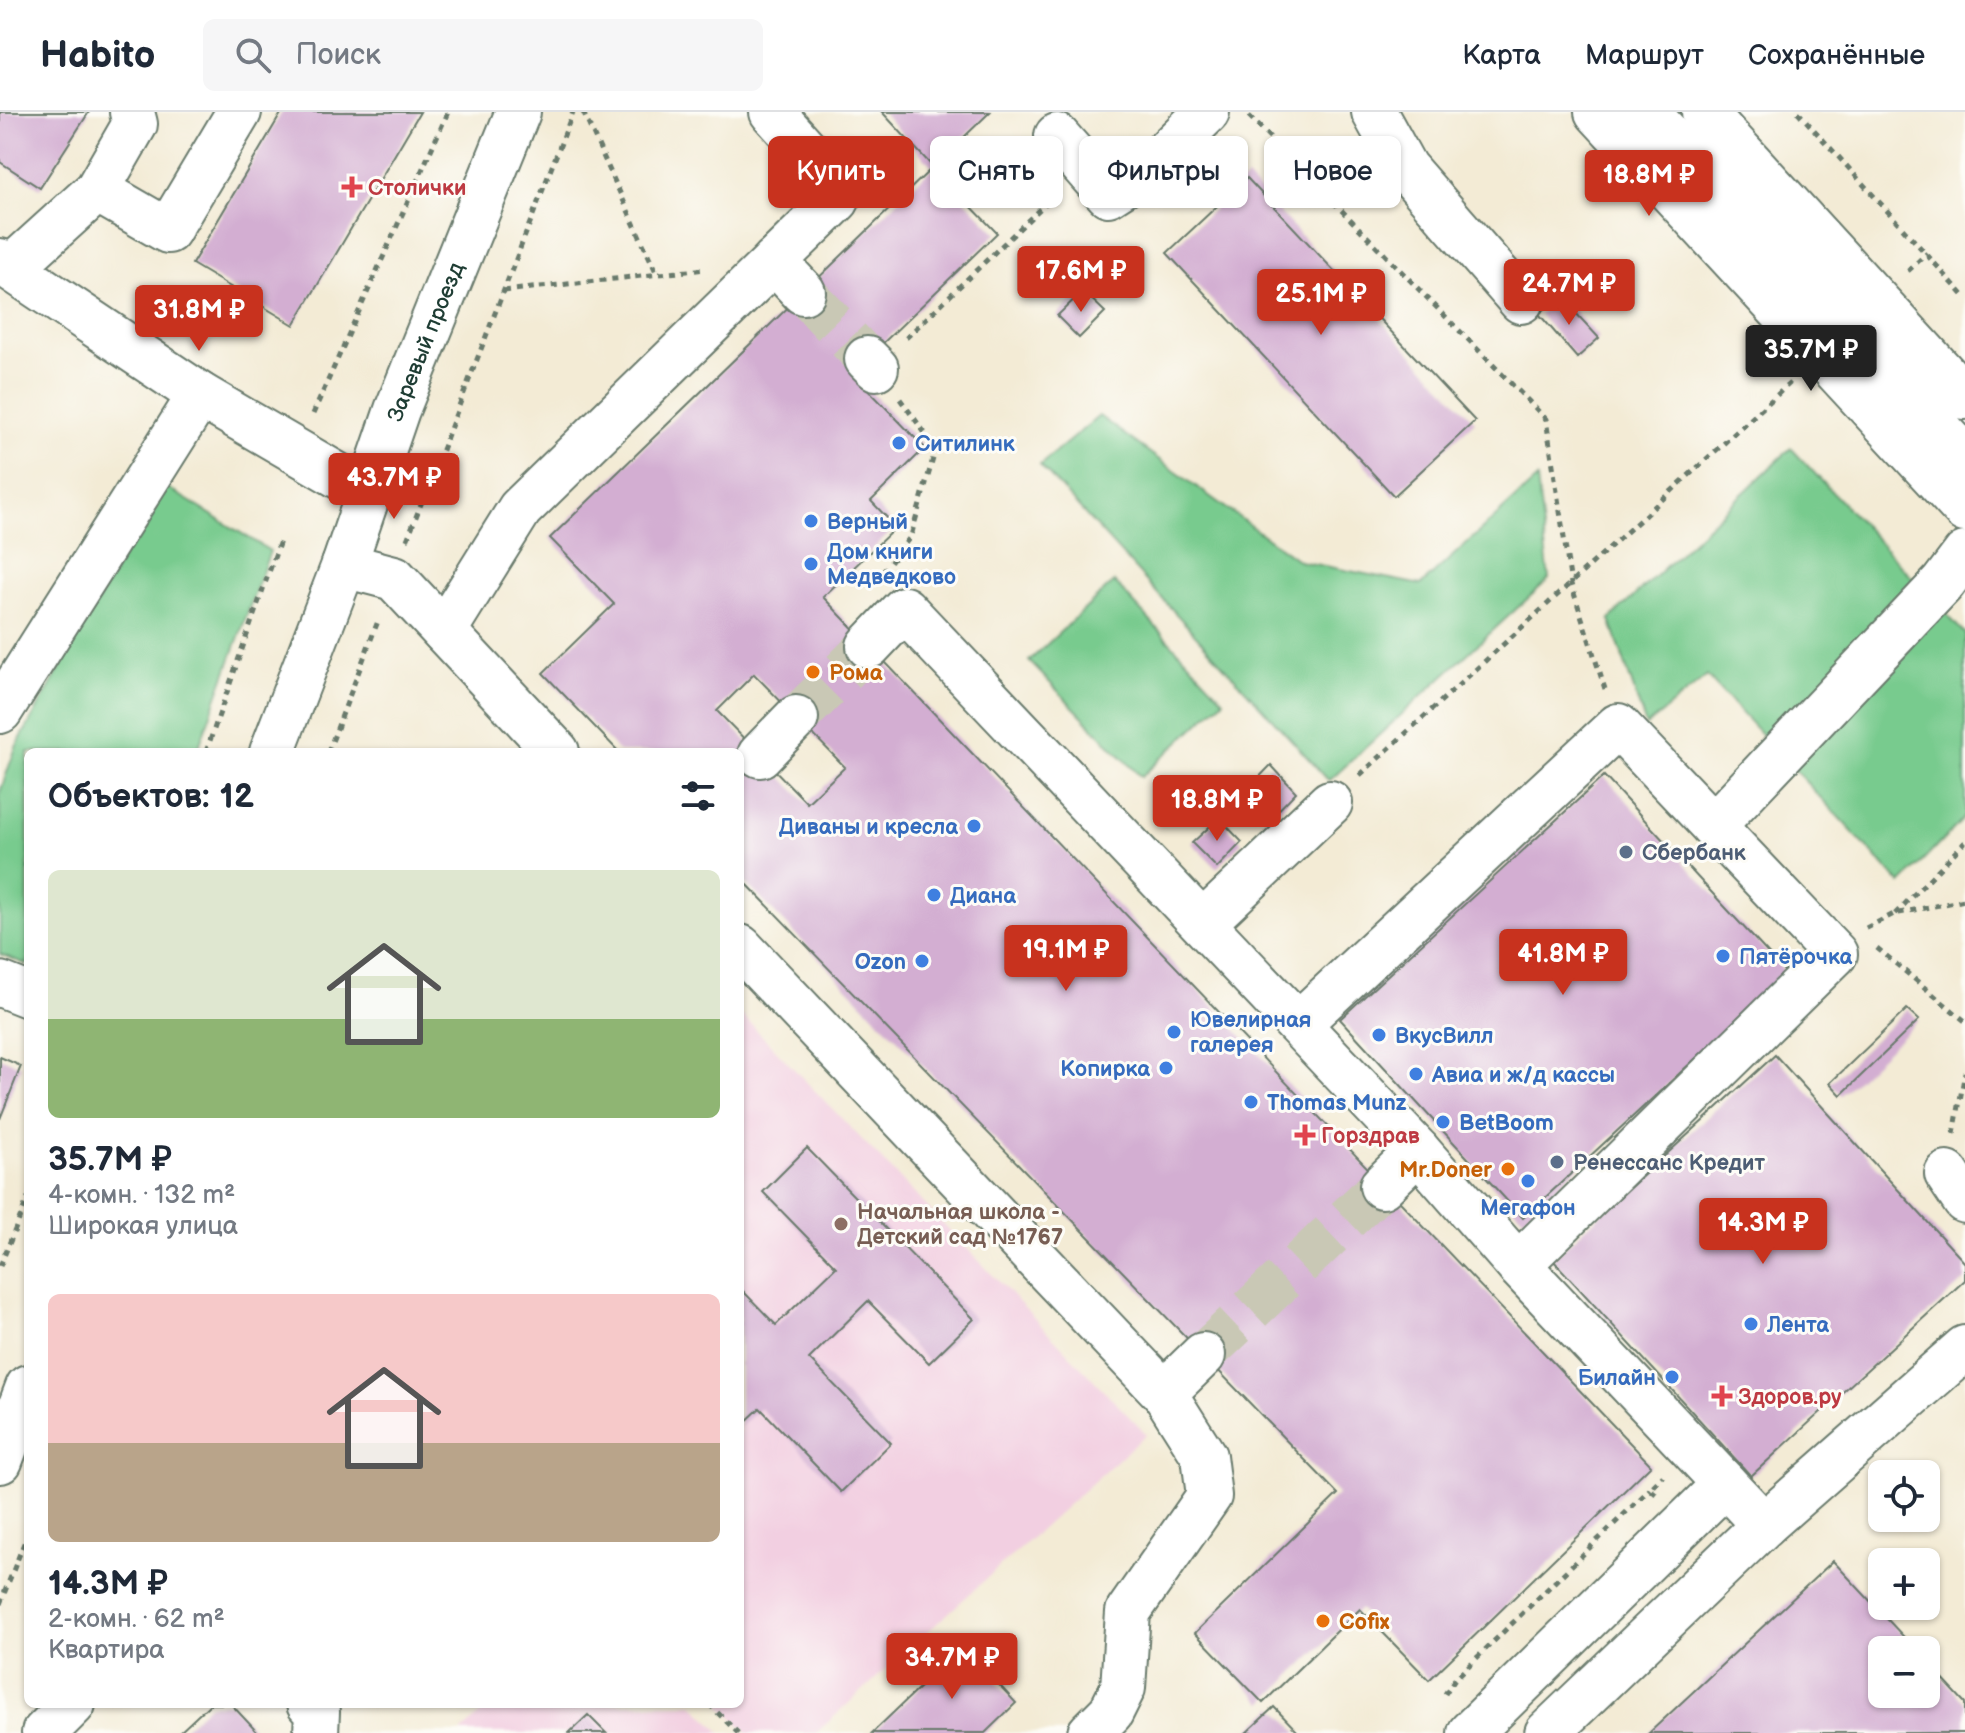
<!DOCTYPE html>
<html lang="ru">
<meta charset="utf-8">
<style>
:root{--surface:#fff;--page:#f6f6f7;--text:#1f2937;--muted:#747a83;--line:#e0e1e3;--accent:#c8321e}
body{margin:0;font-family:"Balsamiq Sans",sans-serif;background:var(--page);color:var(--text);height:100vh;display:flex;flex-direction:column;font-size:30px;white-space:nowrap}
*{box-sizing:border-box;margin:0}
p{font-size:26px;color:var(--muted)}
.icon{flex:none;width:44px;height:44px;fill:none;stroke:currentColor;stroke-width:2;stroke-linecap:round;stroke-linejoin:round}
.map{position:relative;flex:1;overflow:hidden}
.panel{position:absolute;left:24px;top:636px;width:720px;height:960px;display:flex;flex-direction:column;background:var(--surface);border-radius:12px;box-shadow:0 2px 6px #0004}
.panel>*{flex:none}
.banner{position:absolute;left:768px;top:24px;width:760px;height:72px;display:flex;gap:16px}
.fabs{position:absolute;left:1868px;top:1348px;display:grid;gap:16px}
.fabs a{display:grid;place-items:center;width:72px;height:72px;border-radius:12px;background:var(--surface);box-shadow:0 2px 6px #0004;font-size:40px}
.price{position:absolute;translate:-50% -68px;padding:0 18px;border-radius:8px;background:var(--accent);color:#fff;font-size:26px;line-height:52px;filter:drop-shadow(0 2px 4px #0008)}
.price::after{content:'';position:absolute;left:50%;top:48px;width:24px;height:18px;margin-left:-12px;background:inherit;clip-path:polygon(0 0,100% 0,50% 100%)}
.price.selected{background:#222;color:#fff}
ul{padding:0;list-style:none}
li{display:grid;align-content:center;gap:16px;height:424px;padding:0 24px}
li span{display:grid;place-items:center;height:248px;border-radius:12px;color:#555}
li>.icon{margin-inline-start:auto}
span .icon{width:144px;height:144px;fill:#fffc;stroke-width:1}
li b{font-size:34px}
h2{display:flex;justify-content:space-between;align-items:center;height:96px;padding:0 24px;font-size:34px}
.tag{padding:0 28px;border-radius:12px;background:var(--surface);box-shadow:0 2px 6px #0004;font-size:28px;line-height:72px}
.tag.selected{background:var(--accent);color:#fff}
header{display:flex;align-items:center;gap:48px;box-sizing:border-box;height:112px;padding:0 40px;background:var(--surface);border-bottom:2px solid var(--line)}
header strong{font-size:38px}
nav{display:flex;gap:44px;margin-inline-start:auto;font-size:28px}
.search{width:560px;height:72px;background:var(--page);display:flex;align-items:center;gap:20px;box-sizing:border-box;padding:0 28px;border-radius:12px;color:var(--muted);font-size:30px}
.map>svg:first-child{display:block}
.built{fill:#f2cfe1}
.green{fill:#78cb8e;stroke:#4c8461;stroke-width:2}
.building{fill:#d3aed2;fill-rule:evenodd}
.lines{fill:none;stroke-linecap:round;stroke-linejoin:round}
.minor-tunnel{stroke:#c9c8b5;stroke-width:44;stroke-dasharray:44 22;stroke-linecap:butt}
.minor-casing{stroke:#697a6c;stroke-width:48}
.major-casing{stroke:#697a6c;stroke-width:48}
.path{stroke:#697a6c;stroke-width:5;stroke-dasharray:6 6;stroke-linecap:butt}
.minor{stroke:#fff;stroke-width:44}
.major{stroke:#fff;stroke-width:44}
.health-dot{fill:#e0444e;stroke:#fdfcf7;stroke-width:3}
.shop-dot{fill:#3f7fe0;stroke:#fdfcf7;stroke-width:3}
.food-dot{fill:#e8710a;stroke:#fdfcf7;stroke-width:3}
.service-dot{fill:#5c6f8a;stroke:#fdfcf7;stroke-width:3}
.education-dot{fill:#8d6e63;stroke:#fdfcf7;stroke-width:3}
.labels{text-anchor:middle;stroke-width:6;stroke-linejoin:round;paint-order:stroke}
.health-label{font-size:22px;font-weight:bold;fill:#be3a42;stroke:#fdfcf7;text-anchor:start}
.street-label{font-size:22px;fill:#1f3d34;stroke:#fdfcf7}
.shop-label{font-size:22px;font-weight:bold;fill:#366cbe;stroke:#fdfcf7;text-anchor:start}
.food-label{font-size:22px;font-weight:bold;fill:#c56008;stroke:#fdfcf7;text-anchor:start}
.service-label{font-size:22px;font-weight:bold;fill:#4e5e75;stroke:#fdfcf7;text-anchor:start}
.education-label{font-size:22px;font-weight:bold;fill:#785e54;stroke:#fdfcf7;text-anchor:start}
</style>
<header>
<strong>Habito</strong>
<div class="search"><svg class="icon" aria-label="search" viewBox="0 0 24 24"><circle cx="10" cy="10" r="6"/><path d="M15 15l6 6"/></svg>Поиск</div>
<nav><a>Карта</a><a>Маршрут</a><a>Сохранённые</a></nav>
</header>
<div class="map">
<svg width="1965" height="1621" viewBox="0 0 1965 1621">
<rect width="100%" height="100%" fill="#fdfcf7"/>
<filter id="ink" filterUnits="userSpaceOnUse"><feTurbulence type="fractalNoise" baseFrequency=".0125" numOctaves="2"/><feDisplacementMap in="SourceGraphic" scale="16" xChannelSelector="R" yChannelSelector="G"/><feConvolveMatrix kernelMatrix="1 2 1 2 8 2 1 2 1" color-interpolation-filters="sRGB"/></filter>
<filter id="wash" filterUnits="userSpaceOnUse"><feTurbulence type="fractalNoise" baseFrequency=".006" numOctaves="4" result="noise"/><feDisplacementMap in="SourceGraphic" scale="32" xChannelSelector="R" yChannelSelector="G"/><feGaussianBlur stdDeviation="1.8" result="paint"/><feColorMatrix in="noise" values="0 0 0 0 0 0 0 0 0 0 0 0 0 0 0 0 0 1.4 0 .05"/><feComposite in="paint" operator="in"/></filter>
<g filter="url(#wash)">
<rect width="100%" height="100%" fill="#f3ebd5"/>
<g class="built">
<polygon points="740,901 1146,1322 816,1621 748,1621 719,1592 740,1592"/>
<polygon points="490,1592 693,1592 722,1621 461,1621"/>
</g>
<g class="green">
<polygon points="1099,304 1299,449 1421,473 1537,367 1549,467 1329,669 1040,353"/>
<polygon points="1791,336 1965,522 1965,705 1901,772 1707,564 1646,614 1610,507"/>
<polygon points="163,373 270,439 197,640 28,640 28,853 0,842 0,680 16,635"/>
<polygon points="1114,470 1224,588 1141,665 1029,549"/>
</g>
<g id="blocks">
<g class="building">
<polygon points="0,0 89,0 40,76 0,50"/>
<polygon points="282,0 420,0 294,213 192,152"/>
<polygon points="882,0 990,0 933,55"/>
<path d="M933,55l64,66 -145,140 73,75 -54,53 25,26 -73,70 828,868 -222,215 -69,-71 -97,94 -68,-70 143,-139 -598,-617v-125h-121l-76,-79 71,-69 -64,-66zM754,562l91,93 -38,36 -90,-92z"/>
<polygon points="1247,66 1475,309 1394,384 1167,141"/>
<polygon points="1083,179 1105,200 1079,226 1057,204"/>
<polygon points="1560,184 1599,226 1577,246 1539,202"/>
<polygon points="1271,653 1296,680 1268,709 1243,682"/>
<polygon points="1604,664 1787,862 1523,1106 1340,907"/>
<polygon points="1219,706 1242,730 1217,756 1192,731"/>
<polygon points="1907,897 1919,908 1841,983 1830,971"/>
<polygon points="1775,943 1965,1151 1965,1168 1751,1364 1552,1147"/>
<polygon points="0,945 21,954 0,1007"/>
<polygon points="807,1036 974,1207 929,1251 868,1189 809,1247 891,1331 841,1380 760,1296 740,1315 740,1176 776,1213 836,1155 763,1080"/>
<polygon points="1833,1449 1916,1538 1882,1538 1882,1582 1926,1582 1926,1549 1965,1591 1965,1621 1649,1621"/>
<polygon points="963,1534 1016,1591 985,1621 872,1621"/>
<polygon points="210,1592 231,1592 258,1621 179,1621"/>
<polygon points="1274,1595 1299,1621 1246,1621"/>
<polygon points="588,1603 606,1621 569,1621"/>
</g>
</g>
</g>
<g filter="url(#ink)">
<use href="#blocks" fill-opacity="0" stroke="#697a6c" stroke-width="2"/>
<g class="lines">
<g class="minor-tunnel">
<polyline points="803,180 867,247"/>
<polyline points="796,606 869,534"/>
<polyline points="1203,1243 1382,1074"/>
</g>
<g class="minor-casing">
<g id="minor">
<polyline points="772,0 828,62"/>
<polyline points="1374,0 1405,56 1521,189"/>
<polyline points="1647,0 1965,345"/>
<polyline points="1057,24 1108,82 1152,54 1207,0"/>
<polyline points="97,78 168,119 239,0"/>
<polyline points="0,149 200,283 368,381"/>
<polyline points="774,149 803,180"/>
<polyline points="11,156 97,78 135,12 132,0"/>
<polyline points="867,247 876,256"/>
<polyline points="344,453 394,466 557,640"/>
<polyline points="444,519 520,397 837,88"/>
<polyline points="869,534 904,497 1418,1039 1518,1153 1835,842 1618,614 1298,912"/>
<polyline points="0,599 200,283"/>
<path id="s1" d="M272,640l72,-187 53,-155 121,-298"/>
<polyline points="760,643 796,606"/>
<polyline points="1713,714 1943,471 1965,442"/>
<polyline points="1203,811 1330,691"/>
<polyline points="740,835 1164,1281 1204,1344 1209,1384 1128,1500 1123,1576 1111,1600 1090,1621"/>
<polyline points="0,872 28,883"/>
<polyline points="1947,1062 1965,1089"/>
<polyline points="1382,1074 1418,1039"/>
<polyline points="1518,1153 1764,1413 1547,1621"/>
<polyline points="1164,1281 1203,1243"/>
<polyline points="0,1349 28,1275"/>
<polyline points="1764,1413 1965,1236"/>
<polyline points="309,1592 317,1600 316,1621"/>
<polyline points="44,1621 73,1592"/>
<polyline points="1470,1621 1725,1372"/>
</g>
</g>
<g class="major-casing">
<g id="major">
<polyline points="1597,0 1965,398"/>
<polyline points="1704,0 1965,285"/>
</g>
</g>
<g class="path">
<polyline points="583,0 657,162"/>
<polyline points="1798,0 1965,185"/>
<polyline points="1249,4 1546,307 1571,472 1605,577"/>
<polyline points="1908,159 1927,141"/>
<polyline points="504,179 706,157"/>
<polyline points="906,226 1048,89 1049,80"/>
<polyline points="313,302 448,0"/>
<polyline points="407,428 573,0"/>
<polyline points="883,460 911,424 936,336 900,287"/>
<polyline points="206,640 281,426"/>
<polyline points="328,640 378,509"/>
<polyline points="1360,663 1790,271"/>
<polyline points="1895,802 1965,730"/>
<polyline points="1866,816 1894,802 1965,788"/>
<polyline points="1877,836 1965,909"/>
<polyline points="1954,1022 1965,960"/>
<polyline points="0,1154 28,1086"/>
<polyline points="1656,1382 1650,1377 1663,1364"/>
<polyline points="0,1492 28,1421"/>
<polyline points="1445,1582 1454,1568 1650,1377"/>
<polyline points="709,1592 738,1621"/>
</g>
<use href="#minor" class="minor"/>
<use href="#major" class="major"/>
</g>
</g>
<g class="health-dot">
<path d="M348 63h8v8h8v8h-8v8h-8v-8h-8v-8h8z"/>
<path d="M1301 1011h8v8h8v8h-8v8h-8v-8h-8v-8h8z"/>
<path d="M1718 1272h8v8h8v8h-8v8h-8v-8h-8v-8h8z"/>
</g>
<g class="shop-dot">
<circle cx="899" cy="331" r="8"/>
<circle cx="811" cy="409" r="8"/>
<circle cx="811" cy="452" r="8"/>
<circle cx="974" cy="714" r="8"/>
<circle cx="934" cy="783" r="8"/>
<circle cx="1723" cy="844" r="8"/>
<circle cx="922" cy="849" r="8"/>
<circle cx="1174" cy="920" r="8"/>
<circle cx="1379" cy="923" r="8"/>
<circle cx="1166" cy="956" r="8"/>
<circle cx="1416" cy="962" r="8"/>
<circle cx="1251" cy="990" r="8"/>
<circle cx="1443" cy="1010" r="8"/>
<circle cx="1528" cy="1069" r="8"/>
<circle cx="1751" cy="1212" r="8"/>
<circle cx="1672" cy="1265" r="8"/>
</g>
<g class="food-dot">
<circle cx="813" cy="560" r="8"/>
<circle cx="1508" cy="1057" r="8"/>
<circle cx="1323" cy="1509" r="8"/>
</g>
<g class="service-dot">
<circle cx="1626" cy="740" r="8"/>
<circle cx="1557" cy="1050" r="8"/>
</g>
<circle class="education-dot" cx="841" cy="1112" r="8"/>
<g class="labels">
<g class="health-label">
<text x="368" y="83">Столички</text>
<text x="1321" y="1031">Горздрав</text>
<text x="1738" y="1292">Здоров.ру</text>
</g>
<g class="street-label">
<text dy="8" stroke="none"><textPath href="#s1" startOffset="438">Заревый проезд</textPath></text>
</g>
<g class="shop-label">
<text x="915" y="339">Ситилинк</text>
<text x="827" y="417">Верный</text>
<text x="827" y="447">Дом книги<tspan x="827" dy="25">Медведково</tspan></text>
<text x="958" y="722" text-anchor="end">Диваны и кресла</text>
<text x="950" y="791">Диана</text>
<text x="1739" y="852">Пятёрочка</text>
<text x="906" y="857" text-anchor="end">Ozon</text>
<text x="1190" y="915">Ювелирная<tspan x="1190" dy="25">галерея</tspan></text>
<text x="1395" y="931">ВкусВилл</text>
<text x="1150" y="964" text-anchor="end">Копирка</text>
<text x="1432" y="970">Авиа и ж/д кассы</text>
<text x="1267" y="998">Thomas Munz</text>
<text x="1459" y="1018">BetBoom</text>
<text x="1528" y="1103" text-anchor="middle">Мегафон</text>
<text x="1767" y="1220">Лента</text>
<text x="1656" y="1273" text-anchor="end">Билайн</text>
</g>
<g class="food-label">
<text x="829" y="568">Рома</text>
<text x="1492" y="1065" text-anchor="end">Mr.Doner</text>
<text x="1339" y="1517">Cofix</text>
</g>
<g class="service-label">
<text x="1642" y="748">Сбербанк</text>
<text x="1573" y="1058">Ренессанс Кредит</text>
</g>
<g class="education-label">
<text x="857" y="1107">Начальная школа -<tspan x="857" dy="25">Детский сад №1767</tspan></text>
</g>
</g>
</svg>
<div class="fabs">
<a><svg class="icon" aria-label="locate" viewBox="0 0 24 24"><circle cx="12" cy="12" r="6"/><path d="M12 2v4M12 18v4M2 12h4M18 12h4"/></svg></a>
<a>+</a>
<a>−</a>
</div>
<b class="price" style="left:1649px;top:106px">18.8M ₽</b>
<b class="price" style="left:1081px;top:202px">17.6M ₽</b>
<b class="price" style="left:1569px;top:215px">24.7M ₽</b>
<b class="price" style="left:1321px;top:225px">25.1M ₽</b>
<b class="price" style="left:199px;top:241px">31.8M ₽</b>
<b class="price selected" style="left:1811px;top:281px">35.7M ₽</b>
<b class="price" style="left:394px;top:409px">43.7M ₽</b>
<b class="price" style="left:1217px;top:731px">18.8M ₽</b>
<b class="price" style="left:1066px;top:881px">19.1M ₽</b>
<b class="price" style="left:1563px;top:885px">41.8M ₽</b>
<b class="price" style="left:1763px;top:1154px">14.3M ₽</b>
<b class="price" style="left:952px;top:1589px">34.7M ₽</b>
<div class="banner">
<a class="tag selected">Купить</a>
<a class="tag">Снять</a>
<a class="tag">Фильтры</a>
<a class="tag">Новое</a>
</div>
<section class="panel">
<h2>Объектов: 12<svg class="icon" aria-label="filters" viewBox="0 0 24 24"><path d="M4 7h16M4 17h16"/><circle cx="9" cy="7" r="2"/><circle cx="15" cy="17" r="2"/></svg></h2>
<ul>
<li><span style="background:linear-gradient(#dfe7d0 60%,#8fb573 0)"><svg class="icon" aria-label="home" viewBox="0 0 24 24"><path d="M3 11l9-7 9 7M6 9v11h12V9"/></svg></span><div><b>35.7M ₽</b><p>4-комн. · 132 m²</p><p>Широкая улица</p></div></li>
<li><span style="background:linear-gradient(#f6c9c9 60%,#b9a48a 0)"><svg class="icon" aria-label="home" viewBox="0 0 24 24"><path d="M3 11l9-7 9 7M6 9v11h12V9"/></svg></span><div><b>14.3M ₽</b><p>2-комн. · 62 m²</p><p>Квартира</p></div></li>
</ul>
</section>
</div>
